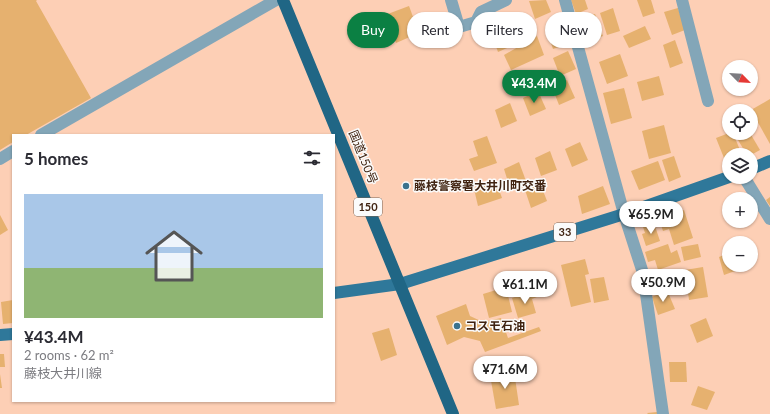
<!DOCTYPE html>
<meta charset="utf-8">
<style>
:root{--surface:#fff;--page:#f7f7f7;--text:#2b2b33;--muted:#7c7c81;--accent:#0b8043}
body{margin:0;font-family:Lato,"Noto Sans JP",sans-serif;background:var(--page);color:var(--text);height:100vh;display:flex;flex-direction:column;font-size:15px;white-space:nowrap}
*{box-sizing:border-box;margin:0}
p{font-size:13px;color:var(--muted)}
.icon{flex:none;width:22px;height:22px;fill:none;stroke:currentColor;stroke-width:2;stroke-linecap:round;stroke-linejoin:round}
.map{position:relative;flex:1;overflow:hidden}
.drawer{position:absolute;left:12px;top:134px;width:323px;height:268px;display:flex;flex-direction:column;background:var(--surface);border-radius:0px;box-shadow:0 1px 3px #0004}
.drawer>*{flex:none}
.banner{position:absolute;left:347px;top:12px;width:363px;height:36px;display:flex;gap:8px}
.needle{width:26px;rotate:114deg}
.fabs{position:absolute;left:722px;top:60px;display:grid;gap:8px}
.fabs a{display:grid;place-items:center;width:36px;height:36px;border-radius:50%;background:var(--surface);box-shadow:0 1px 3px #0004;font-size:20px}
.price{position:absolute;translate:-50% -34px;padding:0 9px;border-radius:14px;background:#fff;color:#222;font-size:13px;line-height:26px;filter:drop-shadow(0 1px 2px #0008)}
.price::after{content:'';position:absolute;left:50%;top:24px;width:12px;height:9px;margin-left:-6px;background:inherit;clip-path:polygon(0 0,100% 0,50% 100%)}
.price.on{background:var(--accent);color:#fff}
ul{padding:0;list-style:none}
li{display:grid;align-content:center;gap:8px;height:212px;padding:0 12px}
li span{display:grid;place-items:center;height:124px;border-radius:0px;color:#555}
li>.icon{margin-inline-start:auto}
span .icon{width:72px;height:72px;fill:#fffc;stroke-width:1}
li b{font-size:17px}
h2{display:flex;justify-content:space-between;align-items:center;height:48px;padding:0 12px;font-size:17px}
.pill{padding:0 14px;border-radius:18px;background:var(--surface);box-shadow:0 1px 3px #0004;font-size:14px;line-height:36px}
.pill.on{background:var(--accent);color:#fff}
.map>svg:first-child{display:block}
.building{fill:#e6b16f}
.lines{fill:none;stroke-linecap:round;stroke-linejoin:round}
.minor{stroke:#83a6b8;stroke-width:12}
.major{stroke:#2f789a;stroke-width:12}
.highway{stroke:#206685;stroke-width:12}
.poi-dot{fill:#3b728d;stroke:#fbfbfb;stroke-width:1.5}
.labels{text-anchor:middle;stroke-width:3;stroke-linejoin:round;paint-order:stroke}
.shield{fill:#fbfbfb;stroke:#786457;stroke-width:1}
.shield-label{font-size:11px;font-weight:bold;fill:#402311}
.street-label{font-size:12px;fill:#402311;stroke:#fbfbfb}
.poi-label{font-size:12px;font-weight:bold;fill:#402311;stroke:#fbfbfb;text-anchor:start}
</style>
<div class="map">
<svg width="770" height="414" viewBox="0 0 770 414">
<rect width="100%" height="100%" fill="#fdcfb5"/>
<g class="building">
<polygon points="0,0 37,0 36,1 91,98 26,135 13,135 13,142 0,150"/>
<polygon points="546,0 551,12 535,19 529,1"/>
<polygon points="571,0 585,0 588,9 576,14"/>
<polygon points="637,0 651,0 655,13 643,17"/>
<polygon points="409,6 419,33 396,43 385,15"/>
<polygon points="613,8 620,31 607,35 600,13"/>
<polygon points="678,8 685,30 672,35 664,12"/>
<polygon points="502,13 512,46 498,52 487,21"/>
<polygon points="595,14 603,36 590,41 582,18"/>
<polygon points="562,24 570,43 553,49 547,31"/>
<polygon points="645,26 651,39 629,48 623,36"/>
<polygon points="537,36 544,55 511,70 504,55"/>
<polygon points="675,40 683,63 670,68 663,45"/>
<polygon points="568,51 576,69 560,76 553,58"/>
<polygon points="620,54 628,76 607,84 599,62"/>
<polygon points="659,76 664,95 642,101 637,82"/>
<polygon points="567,80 575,98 559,105 552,87"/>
<polygon points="624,88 632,118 611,124 603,93"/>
<polygon points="538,91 546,109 530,116 523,98"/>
<polygon points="770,99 770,144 751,110"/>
<polygon points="510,103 517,121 501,128 495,110"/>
<polygon points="664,125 671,153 649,159 642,131"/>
<polygon points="729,133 733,133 742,155 729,155 729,161 726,163 716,138"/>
<polygon points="750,133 760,150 751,155 747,155 738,140"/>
<polygon points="487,136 497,163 474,171 469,159 478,156 473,141"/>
<polygon points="580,142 588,160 572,167 565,149"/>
<polygon points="550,151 557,170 541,176 535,158"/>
<polygon points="674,156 681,177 669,182 662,160"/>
<polygon points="658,161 665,180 639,190 631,171"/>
<polygon points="519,162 526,181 510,188 504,169"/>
<polygon points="496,181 502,198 478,206 474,189"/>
<polygon points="540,183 547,201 531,208 525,190"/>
<polygon points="603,186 610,204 582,214 578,196"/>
<polygon points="770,197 770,206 766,200"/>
<polygon points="684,210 693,238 674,245 669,229 663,231 659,219"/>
<polygon points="0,215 8,230 0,235"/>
<polygon points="654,223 660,241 646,246 642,234 645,233 643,227"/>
<polygon points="668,244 671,253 677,250 681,262 658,270 655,260 648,262 645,252"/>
<polygon points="698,244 701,257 684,261 681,247"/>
<polygon points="729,253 729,265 746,265 746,267 724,275 719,257"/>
<polygon points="585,259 589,274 585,275 591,302 571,307 561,265"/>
<polygon points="703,267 708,297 689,300 685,270"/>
<polygon points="604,277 609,300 594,303 590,279"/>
<polygon points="506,287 512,312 489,318 483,294"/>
<polygon points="667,290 675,309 658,315 652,297"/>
<polygon points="530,292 531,295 536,293 537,297 532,299 536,313 518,318 512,298"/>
<polygon points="13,300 13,323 3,324 1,302"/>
<polygon points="466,304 470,316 483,322 501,318 508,338 539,327 541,331 485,352 480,341 464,337 447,345 436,316"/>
<polygon points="706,318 713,336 697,343 690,325"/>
<polygon points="389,328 397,355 381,361 372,333"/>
<polygon points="0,354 4,354 5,367 0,367"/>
<polygon points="669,362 686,362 687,382 670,382"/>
<polygon points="514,371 519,405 496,409 490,375"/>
<polygon points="0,374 2,388 0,388"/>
<polygon points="698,386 715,392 707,410 691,405"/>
<polygon points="657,412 657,414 648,414 647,413"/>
</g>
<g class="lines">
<g class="minor">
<polyline points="451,0 459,27 476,22 481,12 506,0"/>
<polyline points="565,0 624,214 643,273 663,414"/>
<polyline points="682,0 708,101"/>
<polyline points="41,135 276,0"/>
<polyline points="0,159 13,151"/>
<polyline points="744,177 770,219"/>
</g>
<g class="major">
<polyline points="751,169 770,161"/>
<polyline points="334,293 400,284 624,214 729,177"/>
<polyline points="0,335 13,334"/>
</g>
<polyline class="highway" points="283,0 453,414"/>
</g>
<g class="poi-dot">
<circle cx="406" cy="186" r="4"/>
<circle cx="457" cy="326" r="4"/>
</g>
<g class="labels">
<g class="shield">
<rect x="354" y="198" width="28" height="18" rx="3"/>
<rect x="554" y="223" width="22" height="18" rx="3"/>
</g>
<g class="shield-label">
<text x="368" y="211">150</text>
<text x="565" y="236">33</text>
</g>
<g class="street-label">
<text transform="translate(363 157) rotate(68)" y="4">国道150号</text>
</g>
<g class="poi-label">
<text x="414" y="190">藤枝警察署大井川町交番</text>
<text x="465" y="330">コスモ石油</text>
</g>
</g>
</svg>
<div class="fabs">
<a><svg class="needle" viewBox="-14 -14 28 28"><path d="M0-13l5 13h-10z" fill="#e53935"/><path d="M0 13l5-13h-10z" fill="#7c7c81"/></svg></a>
<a><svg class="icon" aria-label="locate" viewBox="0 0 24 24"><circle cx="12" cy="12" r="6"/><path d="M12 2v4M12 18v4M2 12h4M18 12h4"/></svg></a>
<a><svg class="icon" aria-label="layers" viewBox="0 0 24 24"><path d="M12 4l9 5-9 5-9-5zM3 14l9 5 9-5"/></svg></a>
<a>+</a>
<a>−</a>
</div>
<b class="price on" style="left:534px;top:104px">¥43.4M</b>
<b class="price" style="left:651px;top:235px">¥65.9M</b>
<b class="price" style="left:663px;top:303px">¥50.9M</b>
<b class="price" style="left:525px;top:305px">¥61.1M</b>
<b class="price" style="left:505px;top:390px">¥71.6M</b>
<div class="banner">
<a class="pill on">Buy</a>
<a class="pill">Rent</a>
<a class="pill">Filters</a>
<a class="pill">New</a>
</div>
<section class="drawer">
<h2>5 homes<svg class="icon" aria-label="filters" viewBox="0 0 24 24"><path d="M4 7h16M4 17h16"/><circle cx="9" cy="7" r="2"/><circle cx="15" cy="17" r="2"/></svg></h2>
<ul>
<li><span style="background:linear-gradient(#a9c7e8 60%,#8fb573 0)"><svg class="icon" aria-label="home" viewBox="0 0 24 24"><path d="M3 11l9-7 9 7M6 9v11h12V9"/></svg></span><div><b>¥43.4M</b><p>2 rooms · 62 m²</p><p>藤枝大井川線</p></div></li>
</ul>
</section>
</div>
